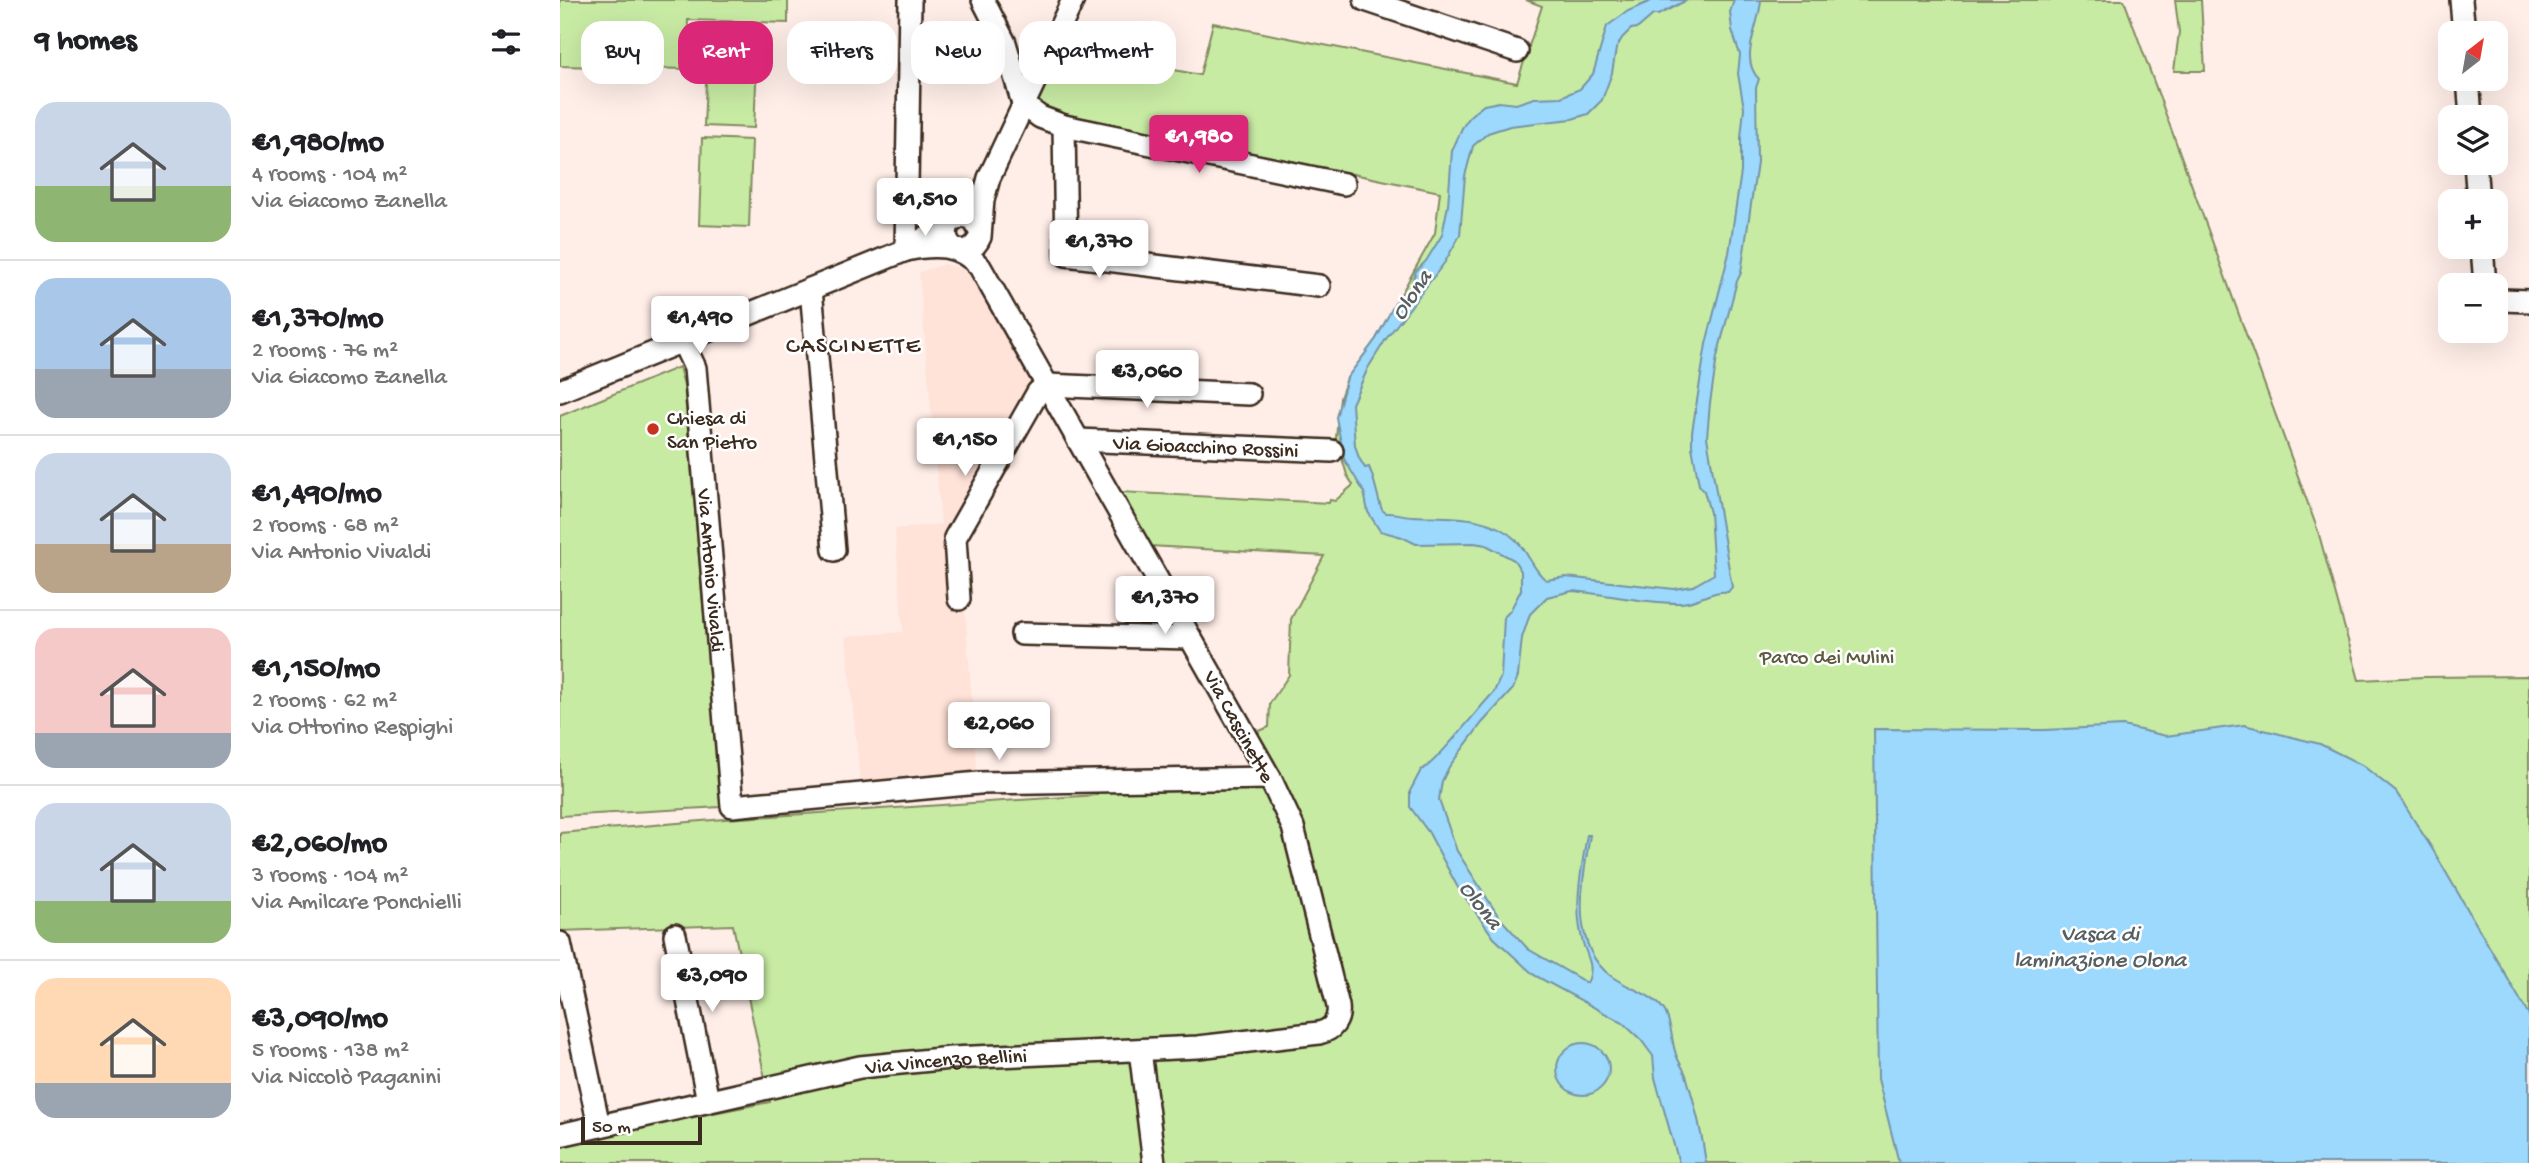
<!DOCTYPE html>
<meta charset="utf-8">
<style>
:root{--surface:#fff;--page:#f6f6f6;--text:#202124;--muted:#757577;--line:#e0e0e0;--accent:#db2777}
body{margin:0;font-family:"Gochi Hand",sans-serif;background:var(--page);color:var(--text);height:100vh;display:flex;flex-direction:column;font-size:26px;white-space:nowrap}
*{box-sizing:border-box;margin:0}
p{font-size:23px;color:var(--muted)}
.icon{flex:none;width:38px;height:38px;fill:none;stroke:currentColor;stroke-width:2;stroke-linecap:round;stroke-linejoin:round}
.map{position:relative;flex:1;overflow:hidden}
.sheet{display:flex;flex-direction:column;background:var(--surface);width:560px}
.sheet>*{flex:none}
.top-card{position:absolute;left:21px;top:21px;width:665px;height:63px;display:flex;gap:14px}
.needle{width:46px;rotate:31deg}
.controls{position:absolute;left:1878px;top:21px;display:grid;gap:14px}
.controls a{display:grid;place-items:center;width:70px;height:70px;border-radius:14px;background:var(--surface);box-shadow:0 7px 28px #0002;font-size:35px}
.scale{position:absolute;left:21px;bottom:18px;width:121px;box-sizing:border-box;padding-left:7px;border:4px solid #3b2a1e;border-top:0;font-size:19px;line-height:24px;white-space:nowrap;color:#3b2a1e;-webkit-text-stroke:5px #fff;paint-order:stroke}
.price{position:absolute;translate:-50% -60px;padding:0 16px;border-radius:7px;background:#fff;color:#222;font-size:23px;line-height:46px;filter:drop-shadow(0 2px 4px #0008)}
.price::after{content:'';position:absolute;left:50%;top:42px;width:21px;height:16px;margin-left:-10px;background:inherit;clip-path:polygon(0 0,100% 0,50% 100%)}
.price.active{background:var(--accent);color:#fff}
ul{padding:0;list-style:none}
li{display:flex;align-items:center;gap:21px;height:175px;padding:0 35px}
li+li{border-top:2px solid var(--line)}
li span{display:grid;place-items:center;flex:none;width:196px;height:140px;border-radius:21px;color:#555}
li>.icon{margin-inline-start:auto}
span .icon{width:84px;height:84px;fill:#fffc;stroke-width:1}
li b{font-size:30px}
h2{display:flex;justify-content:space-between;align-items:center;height:84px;padding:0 35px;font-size:30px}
.chip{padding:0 24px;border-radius:21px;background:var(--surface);box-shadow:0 7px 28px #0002;font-size:24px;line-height:63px}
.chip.active{background:var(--accent);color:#fff}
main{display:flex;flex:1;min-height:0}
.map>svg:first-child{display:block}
.built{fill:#ffe2d8}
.green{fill:#c8eba4;stroke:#828a61;stroke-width:2}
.water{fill:#9cd9fd;stroke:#7593a4;stroke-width:2}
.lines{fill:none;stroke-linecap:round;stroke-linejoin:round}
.minor-casing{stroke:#3b2a1e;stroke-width:26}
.minor{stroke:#fff;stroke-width:21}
.poi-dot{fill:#c8321e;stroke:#fff;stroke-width:2.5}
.labels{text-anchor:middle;stroke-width:5;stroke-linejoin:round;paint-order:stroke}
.poi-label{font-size:21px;fill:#3b2a1e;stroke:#fff;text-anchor:start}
.street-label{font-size:21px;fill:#3b2a1e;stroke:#fff}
.park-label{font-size:21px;fill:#5e5a40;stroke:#fff}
.water-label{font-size:23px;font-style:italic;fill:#585f61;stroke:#fff}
.neighbourhood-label{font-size:23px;letter-spacing:2px;fill:#3b2a1e;stroke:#fff}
</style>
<main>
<section class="sheet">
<h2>9 homes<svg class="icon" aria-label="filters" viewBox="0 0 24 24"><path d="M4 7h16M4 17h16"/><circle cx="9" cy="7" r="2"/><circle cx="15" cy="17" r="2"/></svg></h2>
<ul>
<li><span style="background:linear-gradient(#c9d6e8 60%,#8fb573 0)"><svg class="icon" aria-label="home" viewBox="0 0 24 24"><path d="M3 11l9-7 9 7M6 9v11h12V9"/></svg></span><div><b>€1,980/mo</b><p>4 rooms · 104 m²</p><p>Via Giacomo Zanella</p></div></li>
<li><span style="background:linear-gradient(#a9c7e8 65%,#9aa5b1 0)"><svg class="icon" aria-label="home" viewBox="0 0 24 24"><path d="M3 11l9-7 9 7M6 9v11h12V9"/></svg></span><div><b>€1,370/mo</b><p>2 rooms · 76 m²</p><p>Via Giacomo Zanella</p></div></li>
<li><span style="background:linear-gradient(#c9d6e8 65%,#b9a48a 0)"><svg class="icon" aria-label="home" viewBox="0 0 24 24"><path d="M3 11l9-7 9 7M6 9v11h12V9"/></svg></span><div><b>€1,490/mo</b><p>2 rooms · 68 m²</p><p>Via Antonio Vivaldi</p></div></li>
<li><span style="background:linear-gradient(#f6c9c9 75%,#9aa5b1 0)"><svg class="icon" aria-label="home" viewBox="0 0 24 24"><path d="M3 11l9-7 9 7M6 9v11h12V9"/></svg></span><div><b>€1,150/mo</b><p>2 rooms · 62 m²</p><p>Via Ottorino Respighi</p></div></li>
<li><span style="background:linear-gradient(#c9d6e8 70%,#8fb573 0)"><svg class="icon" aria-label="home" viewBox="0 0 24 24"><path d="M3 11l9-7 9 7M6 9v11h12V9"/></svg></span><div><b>€2,060/mo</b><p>3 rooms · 104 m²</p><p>Via Amilcare Ponchielli</p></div></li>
<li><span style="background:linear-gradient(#ffd9b3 75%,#9aa5b1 0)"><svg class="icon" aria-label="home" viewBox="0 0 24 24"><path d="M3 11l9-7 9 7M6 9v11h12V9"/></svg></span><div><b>€3,090/mo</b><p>5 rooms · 138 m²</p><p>Via Niccolò Paganini</p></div></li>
</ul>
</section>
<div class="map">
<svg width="1969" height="1163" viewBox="0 0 1969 1163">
<rect width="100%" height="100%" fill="#ffeee8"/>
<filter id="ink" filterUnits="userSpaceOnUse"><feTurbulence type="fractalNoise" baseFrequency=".0143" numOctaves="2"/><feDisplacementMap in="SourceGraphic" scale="14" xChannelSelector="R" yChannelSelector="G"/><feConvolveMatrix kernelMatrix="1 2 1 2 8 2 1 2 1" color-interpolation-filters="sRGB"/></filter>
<g filter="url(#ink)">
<polygon class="built" points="385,264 406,270 485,398 400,538 417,771 300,782 286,636 343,632 335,529 381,524 359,272"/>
<g class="green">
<polygon points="0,0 228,0 228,23 128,20 127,69 0,66"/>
<polygon points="966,0 1564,0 1758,531 1799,680 1864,677 1969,676 1969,1163 0,1163 0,1143 210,1102 173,925 0,931 0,833 165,819 537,795 537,792 691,785 700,766 697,732 709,727 710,703 729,675 731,619 764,556 590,546 565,503 568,503 561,492 769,503 770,500 775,501 793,485 787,475 776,438 780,398 787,378 816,339 875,233 880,192 489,111 476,101 502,48 640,75 653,23 957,83 982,6"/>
<polygon points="1615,0 1641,0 1645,71 1614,71 1619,32"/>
<polygon points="148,38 198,41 194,128 144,126"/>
<polygon points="142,138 192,140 189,227 139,225"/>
<polygon points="119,367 124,385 161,807 0,816 0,416"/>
</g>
<g class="water">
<path d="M1093,0h34l-29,15h-5l-15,13 -7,1 -9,9 -6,11 -4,24 -10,27 -14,14 -16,5 -62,7 -22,7 -15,13 -8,30 -5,59 -15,27 -59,77 -18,29 -16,36 3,41 4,13 6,10 4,-1c6,13 8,29 13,43l4,3c10,-1 17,3 27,3 36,2 76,-3 104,25 11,11 16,29 29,39l20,-3 108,12 19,-3 21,-12 -4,-61 -6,-22 -5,-6 -7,-38v-15l14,-88 23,-91 12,-81v-34l3,-30 -6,-34 2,-19 -8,-25 -2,-18 4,-12h27c-1,25 -23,58 -2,79l-3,9 1,75 -16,110 -4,8 -20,76 -7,46 -3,34 25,150 -4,5c-16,-2 -30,10 -47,11 -36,1 -73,-9 -109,-12l-25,6 -17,17 -8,24 -4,38 -5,13 -31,34 -33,44 -7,14 -3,19 18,51 42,66 29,32 59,34c8,-16 1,-24 -4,-40 -10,-36 -2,-72 4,-108h3c-7,45 -22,109 21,141 16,12 42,18 53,34 8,13 7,28 11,41 2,9 8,16 11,24 9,29 16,58 20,88h-27l-24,-85 -2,-22 -12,-16 -18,-17 -89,-48 -40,-37 -37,-52 -28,-53 -19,-26v-16l11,-21c13,-4 59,-64 73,-78l7,-16 3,-59 6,-6 11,-21v-19l-7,-11 -28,-15 -12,-2 -58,1 -14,-7 -22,-6 -12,-19 -4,-20 -20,-33 -8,-42 11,-39 29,-39 19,-36 15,-16 6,-16 10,-10 16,-26 6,-30 4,-54 10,-23 9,-13 13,-10 15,-3 17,2 18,-6 27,-1 19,-8 13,-15 14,-48 21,-15z"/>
<polygon points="1684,725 1760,744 1802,765 1836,792 1873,850 1969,1015 1969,1163 1339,1163 1318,1079 1314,729 1485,730 1563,726 1606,736"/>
<circle cx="1023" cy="1069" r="26"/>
</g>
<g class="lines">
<g class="minor-casing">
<g id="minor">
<polyline points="423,0 445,43 463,104 480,117 504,126 506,255 759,286"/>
<polyline points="805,0 957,51"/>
<polyline points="1901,0 1904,33"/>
<polyline points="1908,79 1911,117"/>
<polyline points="504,126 784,184"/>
<polyline points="1915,163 1918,201"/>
<path d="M420,231l-8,-13 -11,-2 -12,7c-12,25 20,40 31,14l3,-37 6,-22 84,-178"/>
<polyline points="1922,247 1925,285"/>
<polyline points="346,250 350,0"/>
<polyline points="251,289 274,550"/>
<polyline points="1936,297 1942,300 1969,301"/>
<path id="s1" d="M122,340l13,28 37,438 247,-23 291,-5"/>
<polyline points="0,391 346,250 389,223"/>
<path id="s2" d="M518,440l254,11"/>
<polyline points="399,599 395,538 478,392 487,385 689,394"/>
<polyline points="462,634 630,638"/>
<polyline points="115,935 148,1101"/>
<polyline points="0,943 39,1126"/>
<polyline points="580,1050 594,1163"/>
<path id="s3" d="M0,1135l300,-68 91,-9 247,-11 121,-14c14,-3 21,-13 19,-27l-45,-179 -23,-49 -290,-511c-21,-24 -46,-23 -74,-17"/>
</g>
</g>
<use href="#minor" class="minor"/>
</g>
</g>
<circle class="poi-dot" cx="93" cy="429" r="7"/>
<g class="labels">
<g class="poi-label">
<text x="107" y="424">Chiesa di<tspan x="107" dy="24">San Pietro</tspan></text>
</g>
<g class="street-label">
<text dy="7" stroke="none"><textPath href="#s2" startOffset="128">Via Gioacchino Rossini</textPath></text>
<text dy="7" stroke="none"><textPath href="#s1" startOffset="234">Via Antonio Vivaldi</textPath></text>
<text transform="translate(680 726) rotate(61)" y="7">Via Cascinette</text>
<text dy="7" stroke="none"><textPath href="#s3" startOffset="394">Via Vincenzo Bellini</textPath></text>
</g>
<g class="park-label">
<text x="1267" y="663">Parco dei Mulini</text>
</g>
<g class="water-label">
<text transform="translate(850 294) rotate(-56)" y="8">Olona</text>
<text transform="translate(922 904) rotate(52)" y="8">Olona</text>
<text x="1540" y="940">Vasca di<tspan x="1540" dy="26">laminazione Olona</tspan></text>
</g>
<g class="neighbourhood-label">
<text x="294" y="352">CASCINETTE</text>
</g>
</g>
</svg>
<div class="controls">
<a><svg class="needle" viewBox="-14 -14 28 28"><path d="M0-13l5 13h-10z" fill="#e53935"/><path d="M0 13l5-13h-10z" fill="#757577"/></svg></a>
<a><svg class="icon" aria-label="layers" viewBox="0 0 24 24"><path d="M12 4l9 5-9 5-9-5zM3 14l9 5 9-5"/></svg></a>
<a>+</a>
<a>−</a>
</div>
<div class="scale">50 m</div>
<b class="price active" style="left:639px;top:175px">€1,980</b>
<b class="price" style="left:365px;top:238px">€1,510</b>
<b class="price" style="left:539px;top:280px">€1,370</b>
<b class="price" style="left:140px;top:356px">€1,490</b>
<b class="price" style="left:587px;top:410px">€3,060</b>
<b class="price" style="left:405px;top:478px">€1,150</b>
<b class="price" style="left:605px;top:636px">€1,370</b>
<b class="price" style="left:439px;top:762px">€2,060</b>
<b class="price" style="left:152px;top:1014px">€3,090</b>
<div class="top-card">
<a class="chip">Buy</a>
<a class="chip active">Rent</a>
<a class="chip">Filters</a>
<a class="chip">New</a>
<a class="chip">Apartment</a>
</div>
</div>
</main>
